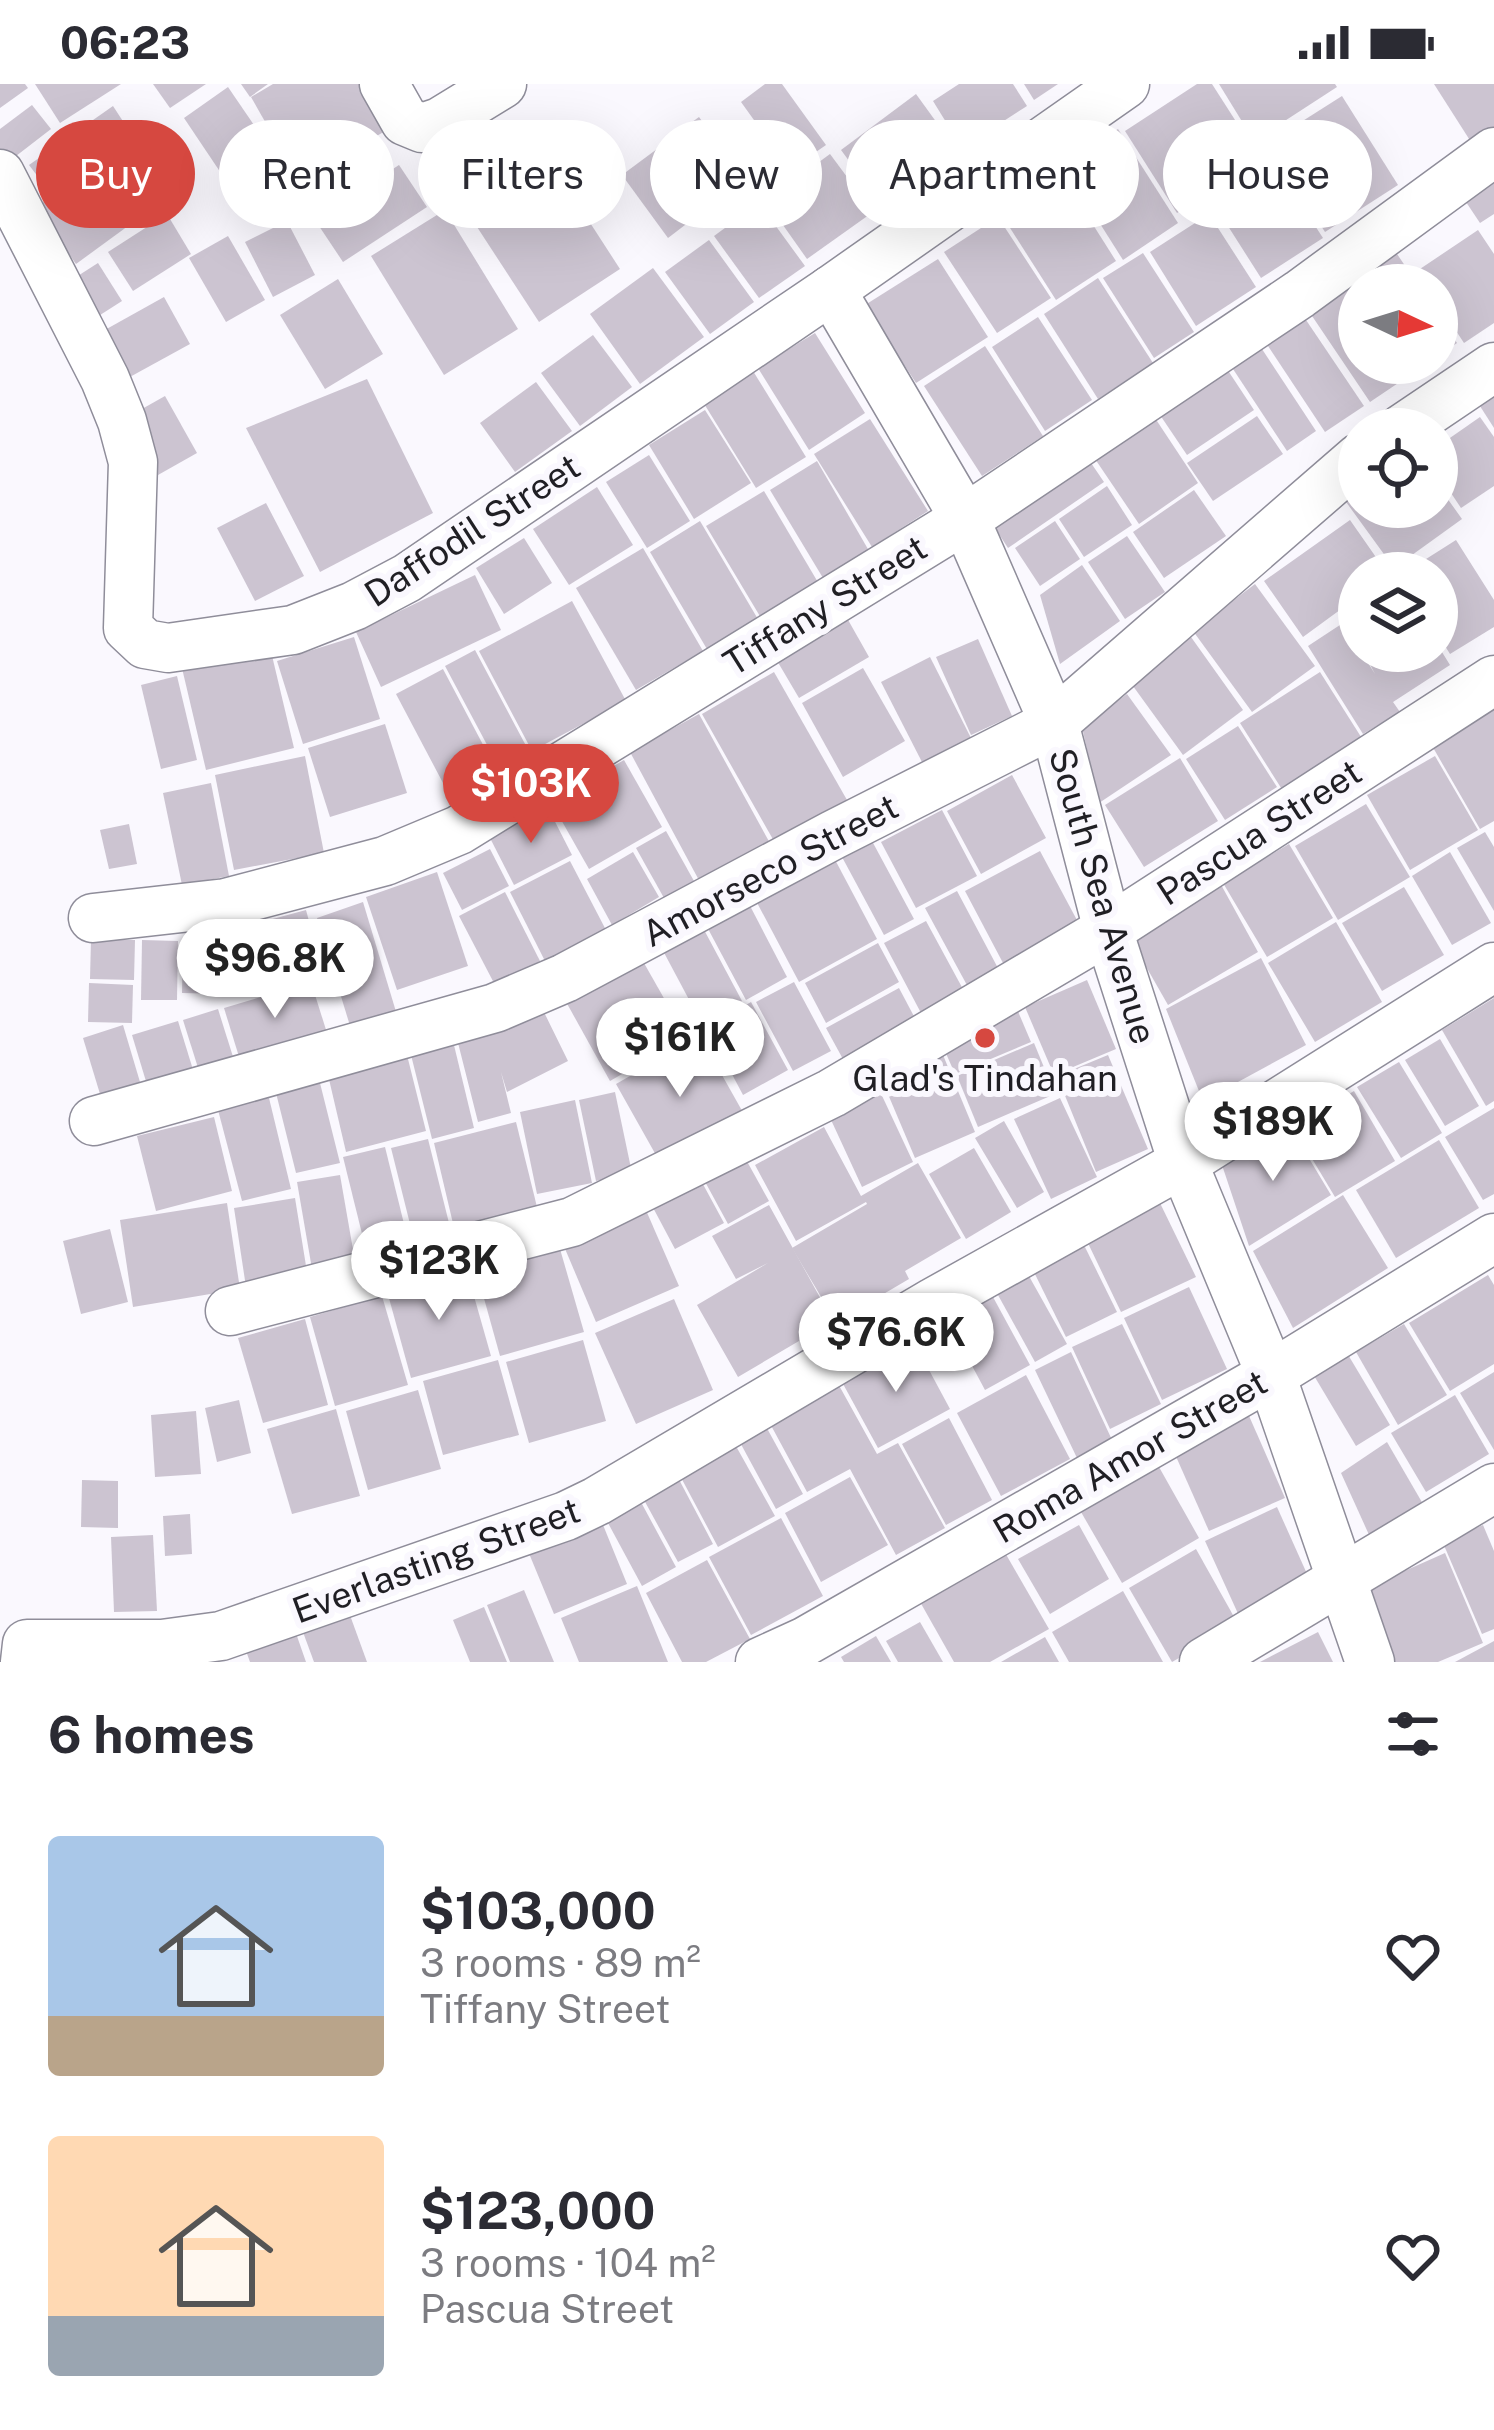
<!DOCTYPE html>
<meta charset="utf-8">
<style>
:root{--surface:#fff;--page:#f7f7f7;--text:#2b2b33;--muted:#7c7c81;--accent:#d64840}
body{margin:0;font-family:"Public Sans",sans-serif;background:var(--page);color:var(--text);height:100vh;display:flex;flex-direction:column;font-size:45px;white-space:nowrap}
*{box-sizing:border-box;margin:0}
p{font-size:39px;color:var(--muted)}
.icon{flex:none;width:66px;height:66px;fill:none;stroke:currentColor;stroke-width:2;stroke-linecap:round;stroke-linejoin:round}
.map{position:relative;height:1578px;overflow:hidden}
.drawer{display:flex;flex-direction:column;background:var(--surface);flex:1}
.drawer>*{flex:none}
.hud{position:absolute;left:36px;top:36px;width:1422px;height:108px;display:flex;gap:24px}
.needle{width:78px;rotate:94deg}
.controls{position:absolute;left:1338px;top:180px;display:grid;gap:24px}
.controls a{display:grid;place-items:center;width:120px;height:120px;border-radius:50%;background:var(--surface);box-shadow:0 12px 48px #0002;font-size:60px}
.price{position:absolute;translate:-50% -102px;padding:0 27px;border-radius:42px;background:#fff;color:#222;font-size:39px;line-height:78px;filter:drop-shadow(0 3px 6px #0008)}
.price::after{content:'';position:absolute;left:50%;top:72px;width:36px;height:27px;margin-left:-18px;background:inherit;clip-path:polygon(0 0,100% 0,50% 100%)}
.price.active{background:var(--accent);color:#fff}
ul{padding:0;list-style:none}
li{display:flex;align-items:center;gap:36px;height:300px;padding:0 48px}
li span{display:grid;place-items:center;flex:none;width:336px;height:240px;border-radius:12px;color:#555}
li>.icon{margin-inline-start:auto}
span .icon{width:144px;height:144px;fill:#fffc;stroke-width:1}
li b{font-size:51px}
h2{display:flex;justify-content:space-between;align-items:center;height:144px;padding:0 48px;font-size:51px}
.tag{padding:0 42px;border-radius:54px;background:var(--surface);box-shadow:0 12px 48px #0002;font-size:42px;line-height:108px}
.tag.active{background:var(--accent);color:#fff}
.status{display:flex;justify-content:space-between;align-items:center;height:84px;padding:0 60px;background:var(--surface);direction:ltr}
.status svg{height:33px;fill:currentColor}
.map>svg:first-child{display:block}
.building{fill:#ccc4d1}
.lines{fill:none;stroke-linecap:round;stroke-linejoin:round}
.street-casing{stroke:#8f8d9a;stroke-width:51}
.street{stroke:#fff;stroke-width:48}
.poi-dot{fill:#d64840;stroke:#faf8fe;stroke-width:4.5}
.labels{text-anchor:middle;stroke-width:12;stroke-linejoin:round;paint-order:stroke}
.street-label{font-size:36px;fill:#201f24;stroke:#faf8fe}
.poi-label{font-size:36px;fill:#201f24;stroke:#faf8fe}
</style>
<div class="status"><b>06:23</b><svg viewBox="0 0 49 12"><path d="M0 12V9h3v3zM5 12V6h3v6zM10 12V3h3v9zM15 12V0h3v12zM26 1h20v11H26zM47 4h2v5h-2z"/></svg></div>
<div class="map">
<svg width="1494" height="1578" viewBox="0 0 1494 1578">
<rect width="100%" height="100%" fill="#faf8fe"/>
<g class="building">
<polygon points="0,0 25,0 28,4 0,24"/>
<polygon points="35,0 121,0 60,39"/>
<polygon points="153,0 206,0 170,24"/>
<polygon points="241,0 268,0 250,13"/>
<polygon points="273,0 363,0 389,45 298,96 251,13"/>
<polygon points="765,0 782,0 826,61 790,86 741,18"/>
<polygon points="959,0 1013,0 1027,22 962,64 933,17"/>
<polygon points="1024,0 1058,0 1034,16"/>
<polygon points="1197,0 1212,0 1260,75 1177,129 1125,47"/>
<polygon points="1219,0 1335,0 1337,3 1254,57"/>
<polygon points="1434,0 1494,0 1494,43 1471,58"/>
<polygon points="228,3 284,85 239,116 184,34"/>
<polygon points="916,10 958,68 883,123 841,66"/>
<polygon points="1342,12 1398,101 1325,148 1268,59"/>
<polygon points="32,21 51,45 7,79 0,69 0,45"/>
<polygon points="113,22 128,45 45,102 29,81"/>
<polygon points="699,33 756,111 722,135 666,57"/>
<polygon points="143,44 166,76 115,112 93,80"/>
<polygon points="1118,45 1178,139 1123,176 1063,81"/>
<polygon points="530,46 620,185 539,238 449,100"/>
<polygon points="657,65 702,128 668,154 622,91"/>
<polygon points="830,70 873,128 807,175 766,117"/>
<polygon points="1273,77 1323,154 1261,194 1212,117"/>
<polygon points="1494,80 1494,130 1480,139 1458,106"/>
<polygon points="399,81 427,123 343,178 315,136"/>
<polygon points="87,85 128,142 76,180 36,123"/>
<polygon points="1059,87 1116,177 1056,216 998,125"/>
<polygon points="759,119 805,182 759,214 714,152"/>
<polygon points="445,126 518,245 444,291 371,172"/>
<polygon points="167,130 191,170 133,207 108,168"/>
<polygon points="1209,130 1256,203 1196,242 1150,168"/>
<polygon points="998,133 1051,214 997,249 944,168"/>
<polygon points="287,137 315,191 273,213 245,158"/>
<polygon points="1478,146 1494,170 1494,239 1464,259 1437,218 1437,201 1426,201 1417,187"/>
<polygon points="228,152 265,216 226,238 189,174"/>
<polygon points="709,156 754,218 710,250 665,188"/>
<polygon points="1393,164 1418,201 1359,201 1359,279 1428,279 1370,318 1306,223"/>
<polygon points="1143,169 1194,248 1154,274 1103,194"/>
<polygon points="938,175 988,253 916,299 865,221"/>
<polygon points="98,179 122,217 86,240 62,202"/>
<polygon points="653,184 704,253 640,300 590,230"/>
<polygon points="1098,194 1153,279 1098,315 1044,230"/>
<polygon points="338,195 383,270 325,305 280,231"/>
<polygon points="164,213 190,260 128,294 103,247"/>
<polygon points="1437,229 1457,259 1437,273"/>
<polygon points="1038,233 1092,316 1045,347 992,263"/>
<polygon points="1304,233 1364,322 1325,348 1266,259"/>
<polygon points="815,249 865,329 809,366 758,284"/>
<polygon points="593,251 632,303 580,342 541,289"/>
<polygon points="985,262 1043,352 982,392 924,302"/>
<polygon points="1262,265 1316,347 1287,367 1233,285"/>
<polygon points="1225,282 1254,326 1187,371 1158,328"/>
<polygon points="753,287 806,373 756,404 703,318"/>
<polygon points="367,295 433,429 320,488 246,344"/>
<polygon points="536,298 572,347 515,388 480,339"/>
<polygon points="1494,309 1494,344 1478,319"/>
<polygon points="165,312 197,369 158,391 126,334"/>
<polygon points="705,326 751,399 694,435 649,361"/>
<polygon points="1151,328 1198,399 1139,440 1091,369"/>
<polygon points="1257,332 1283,370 1213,417 1187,379"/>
<polygon points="1480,333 1494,353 1494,402 1461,424 1437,388 1437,363"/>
<polygon points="870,335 928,427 872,463 814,370"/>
<polygon points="649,371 690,437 647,464 606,398"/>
<polygon points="1089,376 1104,398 1008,464 993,441"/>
<polygon points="817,377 872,472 826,499 770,406"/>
<polygon points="1359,398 1359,423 1437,423 1437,400 1462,435 1394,484 1341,411"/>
<polygon points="1107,402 1132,441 1084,473 1059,435"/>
<polygon points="597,403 633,461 569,501 533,445"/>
<polygon points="1194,406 1226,452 1164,494 1133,448"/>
<polygon points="764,407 819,500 761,534 706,442"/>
<polygon points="266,419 304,492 255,517 217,444"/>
<polygon points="1350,436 1387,489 1359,489 1359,512 1303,553 1264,497"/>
<polygon points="700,437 762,542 711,572 650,468"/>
<polygon points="1055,437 1080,475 1040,502 1015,464"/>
<polygon points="1127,452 1165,508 1125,535 1088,478"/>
<polygon points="524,454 552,499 504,530 476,484"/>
<polygon points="1456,456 1494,516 1494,543 1450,570 1437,549 1437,489 1404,489"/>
<polygon points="643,464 703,567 636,606 576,504"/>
<polygon points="1082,481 1120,537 1060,580 1040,511"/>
<polygon points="475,491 501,546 381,603 356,548"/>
<polygon points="1255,500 1315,582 1252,628 1193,547"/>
<polygon points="572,517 626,617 532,667 479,567"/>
<polygon points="1359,520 1359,560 1341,531"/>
<polygon points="847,534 869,573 799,614 776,575"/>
<polygon points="1343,539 1375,590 1363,567 1437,567 1437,560 1450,581 1393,618 1400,628 1363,650 1308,562"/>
<polygon points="1186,546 1243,626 1183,671 1125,591"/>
<polygon points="354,553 380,635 303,660 277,577"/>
<polygon points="978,555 1012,632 971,651 936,573"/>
<polygon points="269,559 294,664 206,686 181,580"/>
<polygon points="475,566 532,673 502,689 445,582"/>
<polygon points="930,573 972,656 923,680 881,598"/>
<polygon points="863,584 905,657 843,693 802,619"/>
<polygon points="443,585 499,691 452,716 396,610"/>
<polygon points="774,588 847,716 775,759 702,630"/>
<polygon points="1320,588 1363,656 1283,707 1240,639"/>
<polygon points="177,592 197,676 161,685 141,601"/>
<polygon points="1127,610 1171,671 1099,719 1082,643"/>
<polygon points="1494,623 1494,737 1480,745 1431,660"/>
<polygon points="699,630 771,761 701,800 630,668"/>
<polygon points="385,640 407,709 330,733 308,664"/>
<polygon points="1238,642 1277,703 1225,736 1186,675"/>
<polygon points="305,672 324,769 234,786 215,691"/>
<polygon points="1435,672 1478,746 1410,786 1367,711"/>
<polygon points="1180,674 1218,737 1144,783 1105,721"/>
<polygon points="624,676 662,743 589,785 551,718"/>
<polygon points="1012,691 1046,754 981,790 947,727"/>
<polygon points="211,699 229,792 182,801 163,709"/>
<polygon points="1366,720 1410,793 1338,836 1295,762"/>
<polygon points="548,724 572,771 514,801 490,754"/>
<polygon points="942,726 977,792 916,824 881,758"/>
<polygon points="129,740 137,780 109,785 100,746"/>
<polygon points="666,747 694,797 664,814 636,764"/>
<polygon points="1485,748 1494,763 1494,827 1457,764"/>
<polygon points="872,757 914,835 884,851 842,773"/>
<polygon points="1289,760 1333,834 1267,873 1223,799"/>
<polygon points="490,765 509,802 462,826 443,789"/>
<polygon points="1040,767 1078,838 1003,879 965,807"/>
<polygon points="633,768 659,813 612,841 587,795"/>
<polygon points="1450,768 1491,839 1452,861 1412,792"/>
<polygon points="832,770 877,855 799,898 754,813"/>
<polygon points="570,777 607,848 546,879 510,808"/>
<polygon points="437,788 468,882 397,906 366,813"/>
<polygon points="1219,797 1258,868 1168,921 1128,851"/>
<polygon points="1404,803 1444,871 1382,907 1342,839"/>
<polygon points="957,807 999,886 968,903 925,824"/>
<polygon points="505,808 540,877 495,901 459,832"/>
<polygon points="363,818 397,931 351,945 317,834"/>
<polygon points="748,818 787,893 746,916 706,841"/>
<polygon points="306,826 323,889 240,911 224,848"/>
<polygon points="926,837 964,907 921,929 884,859"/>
<polygon points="1336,838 1382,918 1315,958 1268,879"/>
<polygon points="702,842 742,917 702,940 661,863"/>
<polygon points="91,855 135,856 134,896 90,895"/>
<polygon points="142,856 178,857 177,916 141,916"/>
<polygon points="183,857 226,858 224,910 182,909"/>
<polygon points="878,859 899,898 826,939 805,899"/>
<polygon points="636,865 686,953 610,997 560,907"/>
<polygon points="1261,874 1306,961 1203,1017 1166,925"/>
<polygon points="1087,896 1116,965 1054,991 1025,923"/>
<polygon points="311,898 327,949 240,976 224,924"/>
<polygon points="794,898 831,967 793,987 756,918"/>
<polygon points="89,899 133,901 132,939 88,938"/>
<polygon points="899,904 917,938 844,977 826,944"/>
<polygon points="1494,914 1494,1017 1486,1022 1442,946"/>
<polygon points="539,918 568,977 507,1008 501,988 511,1029 478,1038 456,951"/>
<polygon points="751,918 788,986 743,1011 707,943"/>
<polygon points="1014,918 1031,958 955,990 938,951"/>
<polygon points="218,925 234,976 199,987 183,936"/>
<polygon points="178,937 194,989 148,1004 132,951"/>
<polygon points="123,941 140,998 100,1010 83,954"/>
<polygon points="700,952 745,1032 661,1080 616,1000"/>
<polygon points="1440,955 1479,1022 1445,1042 1405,976"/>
<polygon points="453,957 474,1044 432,1055 410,967"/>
<polygon points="1034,959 1055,1010 978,1043 957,992"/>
<polygon points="407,971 426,1047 346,1068 328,991"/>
<polygon points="943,971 975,1048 915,1074 882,996"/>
<polygon points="1108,971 1148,1065 1096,1088 1057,992"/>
<polygon points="1399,978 1442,1049 1401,1074 1357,1003"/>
<polygon points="319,995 340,1079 296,1089 275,1005"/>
<polygon points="877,1001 913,1078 862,1103 826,1025"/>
<polygon points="1354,1007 1395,1077 1335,1113 1293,1043"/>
<polygon points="615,1008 632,1089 596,1097 579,1016"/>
<polygon points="269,1014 291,1105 242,1117 218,1026"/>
<polygon points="1060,1014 1097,1093 1051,1115 1014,1035"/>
<polygon points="575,1016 592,1099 537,1110 520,1028"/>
<polygon points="1494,1024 1494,1110 1483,1116 1445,1053"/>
<polygon points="214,1033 232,1107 156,1127 137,1052"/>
<polygon points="1004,1037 1044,1108 1017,1124 975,1054"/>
<polygon points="516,1038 538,1127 455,1148 434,1059"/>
<polygon points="1289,1041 1331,1111 1249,1162 1222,1081"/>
<polygon points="824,1043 861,1112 918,1079 961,1154 905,1187 909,1195 836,1238 792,1164 867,1120 866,1118 796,1157 755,1081"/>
<polygon points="428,1055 452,1151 415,1160 391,1064"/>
<polygon points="1439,1056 1479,1124 1396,1174 1356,1106"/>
<polygon points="385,1063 410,1164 368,1174 343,1073"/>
<polygon points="974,1064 1011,1128 966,1155 929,1090"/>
<polygon points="744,1072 769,1117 728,1140 703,1094"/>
<polygon points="340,1091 355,1177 312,1185 297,1098"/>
<polygon points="698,1091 724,1139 675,1165 650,1118"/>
<polygon points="1343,1111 1388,1184 1293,1244 1253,1167"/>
<polygon points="295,1114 308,1194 246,1203 234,1124"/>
<polygon points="227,1119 240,1205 133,1223 120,1136"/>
<polygon points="1160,1119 1196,1193 1121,1228 1086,1155"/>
<polygon points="769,1121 833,1237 738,1293 697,1221 768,1179 736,1195 712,1152"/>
<polygon points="645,1124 679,1202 596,1238 563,1160"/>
<polygon points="110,1145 128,1218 81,1230 63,1157"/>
<polygon points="1082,1157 1117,1228 1066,1253 1031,1182"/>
<polygon points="558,1158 584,1248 500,1272 475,1182"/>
<polygon points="466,1184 491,1272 411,1294 387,1207"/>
<polygon points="1025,1185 1067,1260 1035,1278 993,1202"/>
<polygon points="1488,1191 1494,1201 1494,1280 1450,1307 1409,1239"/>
<polygon points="1189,1203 1227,1285 1162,1316 1124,1234"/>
<polygon points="382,1212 408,1301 335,1322 310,1233"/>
<polygon points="993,1213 1030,1281 985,1306 948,1237"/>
<polygon points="674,1215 713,1306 636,1340 595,1249"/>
<polygon points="305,1235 328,1321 263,1339 238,1254"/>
<polygon points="1122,1240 1161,1320 1110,1345 1072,1263"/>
<polygon points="1404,1240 1447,1311 1398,1341 1356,1268"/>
<polygon points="583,1256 606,1337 529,1359 506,1278"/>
<polygon points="914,1258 950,1325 878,1364 842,1298"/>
<polygon points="1071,1268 1113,1358 1077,1374 1035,1286"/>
<polygon points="1347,1269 1390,1341 1356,1362 1313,1290"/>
<polygon points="498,1276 519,1351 443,1371 423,1297"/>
<polygon points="1494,1288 1494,1366 1460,1309"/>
<polygon points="1026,1291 1070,1375 1001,1412 957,1329"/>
<polygon points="836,1296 877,1370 898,1359 945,1444 896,1471 850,1385 807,1408 767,1334"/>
<polygon points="418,1306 441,1385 368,1406 346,1327"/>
<polygon points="1455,1311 1489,1370 1426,1408 1391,1349"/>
<polygon points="239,1316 251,1369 217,1378 205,1324"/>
<polygon points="336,1325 360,1412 292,1430 267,1345"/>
<polygon points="1246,1325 1285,1414 1209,1447 1170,1359"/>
<polygon points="196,1327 201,1390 155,1393 151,1331"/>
<polygon points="949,1334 992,1416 946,1441 902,1360"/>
<polygon points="763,1337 803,1410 776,1425 736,1351"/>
<polygon points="732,1355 775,1432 718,1463 677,1386"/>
<polygon points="1387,1358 1423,1420 1370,1453 1341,1389"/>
<polygon points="1159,1383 1199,1454 1122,1499 1081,1428"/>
<polygon points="674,1386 713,1460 678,1478 638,1405"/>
<polygon points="850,1393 888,1461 821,1498 785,1429"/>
<polygon points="82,1396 118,1397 118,1444 81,1443"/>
<polygon points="635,1407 676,1483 642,1502 601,1426"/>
<polygon points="1277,1423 1312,1501 1240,1534 1205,1457"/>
<polygon points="190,1430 192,1470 165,1472 163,1432"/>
<polygon points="781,1434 823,1512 751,1551 709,1473"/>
<polygon points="601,1436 627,1500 554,1530 528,1467"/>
<polygon points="1079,1441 1109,1495 1050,1530 1018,1475"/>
<polygon points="1483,1441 1494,1467 1494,1545 1482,1550 1443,1459"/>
<polygon points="153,1451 157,1527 114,1528 111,1453"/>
<polygon points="1000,1460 1049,1545 990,1578 954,1578 915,1509"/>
<polygon points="1196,1465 1238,1540 1172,1578 1129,1504"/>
<polygon points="1445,1469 1483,1559 1438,1578 1395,1578 1364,1505"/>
<polygon points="707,1476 750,1555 706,1578 682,1578 646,1509"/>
<polygon points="637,1502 668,1578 579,1578 561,1534"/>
<polygon points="524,1506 554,1578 510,1578 487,1521"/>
<polygon points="1123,1507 1163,1578 1069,1578 1052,1548"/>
<polygon points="347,1523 367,1578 314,1578 300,1540"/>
<polygon points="484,1523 507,1578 470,1578 453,1536"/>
<polygon points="291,1535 306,1578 250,1578 241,1553"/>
<polygon points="920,1538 943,1578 898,1578 886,1557"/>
<polygon points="1318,1548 1333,1578 1260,1578"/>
<polygon points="876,1552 891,1578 844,1578 841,1573"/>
<polygon points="1045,1553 1059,1578 1001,1578"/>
<polygon points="1494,1557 1494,1578 1455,1578"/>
</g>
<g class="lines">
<g class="street-casing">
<g id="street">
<polyline points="384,0 405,37 422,44 440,38 502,0"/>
<polyline points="0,90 105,295 122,337 133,378 128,544 145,560 168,564 293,546 354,522 407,494 831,206 1125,0"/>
<polyline points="831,206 965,435 1054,639 1108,846 1183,1079 1271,1291 1370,1578"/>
<polyline points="1402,345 1494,283"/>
<polyline points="93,834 226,819 385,777 459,746 965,435 1300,210 1494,68"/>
<polyline points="94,1037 495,924 565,894 833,751 1054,639 1359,374"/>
<polyline points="230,1227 572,1138 832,1009 1108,846 1494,596"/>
<polyline points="25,1578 27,1560 162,1560 221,1552 566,1432 597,1417 934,1218 1183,1079 1494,883"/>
<polyline points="760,1578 806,1557 1271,1291 1494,1154"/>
<polyline points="1204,1578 1494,1404"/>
</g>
</g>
<use href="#street" class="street"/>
</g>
<circle class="poi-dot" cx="985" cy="954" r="12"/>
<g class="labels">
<g class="street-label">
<text transform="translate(472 446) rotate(-33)" y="13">Daffodil Street</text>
<text transform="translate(825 521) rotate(-32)" y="13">Tiffany Street</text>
<text transform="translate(1259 748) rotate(-33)" y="13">Pascua Street</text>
<text transform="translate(770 786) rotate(-28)" y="13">Amorseco Street</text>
<text transform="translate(1103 812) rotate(74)" y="13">South Sea Avenue</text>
<text transform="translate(1130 1372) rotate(-30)" y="13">Roma Amor Street</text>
<text transform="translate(436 1476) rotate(-20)" y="13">Everlasting Street</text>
</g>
<g class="poi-label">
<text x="985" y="1007">Glad's Tindahan</text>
</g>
</g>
</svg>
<div class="controls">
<a><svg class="needle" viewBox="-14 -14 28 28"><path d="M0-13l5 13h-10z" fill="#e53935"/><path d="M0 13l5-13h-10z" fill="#7c7c81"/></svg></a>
<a><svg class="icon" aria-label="locate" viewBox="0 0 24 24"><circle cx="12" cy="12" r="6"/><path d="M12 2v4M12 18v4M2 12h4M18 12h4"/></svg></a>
<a><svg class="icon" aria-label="layers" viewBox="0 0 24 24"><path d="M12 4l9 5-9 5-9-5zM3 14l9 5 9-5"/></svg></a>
</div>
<b class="price active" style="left:531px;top:762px">$103K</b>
<b class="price" style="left:275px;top:937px">$96.8K</b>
<b class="price" style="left:680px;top:1016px">$161K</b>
<b class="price" style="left:1273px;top:1100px">$189K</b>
<b class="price" style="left:439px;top:1239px">$123K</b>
<b class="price" style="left:896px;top:1311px">$76.6K</b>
<div class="hud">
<a class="tag active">Buy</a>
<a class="tag">Rent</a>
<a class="tag">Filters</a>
<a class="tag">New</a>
<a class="tag">Apartment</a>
<a class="tag">House</a>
</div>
</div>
<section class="drawer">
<h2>6 homes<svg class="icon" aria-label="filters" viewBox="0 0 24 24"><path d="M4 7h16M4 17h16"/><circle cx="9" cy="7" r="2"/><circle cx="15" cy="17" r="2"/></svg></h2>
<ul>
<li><span style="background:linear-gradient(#a9c7e8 75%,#b9a48a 0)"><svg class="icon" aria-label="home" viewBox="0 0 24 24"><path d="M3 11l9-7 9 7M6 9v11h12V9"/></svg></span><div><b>$103,000</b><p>3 rooms · 89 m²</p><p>Tiffany Street</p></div><svg class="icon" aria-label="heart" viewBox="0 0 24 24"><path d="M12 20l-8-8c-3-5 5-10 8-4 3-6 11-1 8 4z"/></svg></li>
<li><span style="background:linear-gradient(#ffd9b3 75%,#9aa5b1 0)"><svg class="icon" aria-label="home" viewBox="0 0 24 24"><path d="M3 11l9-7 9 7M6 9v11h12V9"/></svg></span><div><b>$123,000</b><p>3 rooms · 104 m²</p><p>Pascua Street</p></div><svg class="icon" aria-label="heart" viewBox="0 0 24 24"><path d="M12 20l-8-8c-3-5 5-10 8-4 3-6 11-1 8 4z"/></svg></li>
</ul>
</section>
